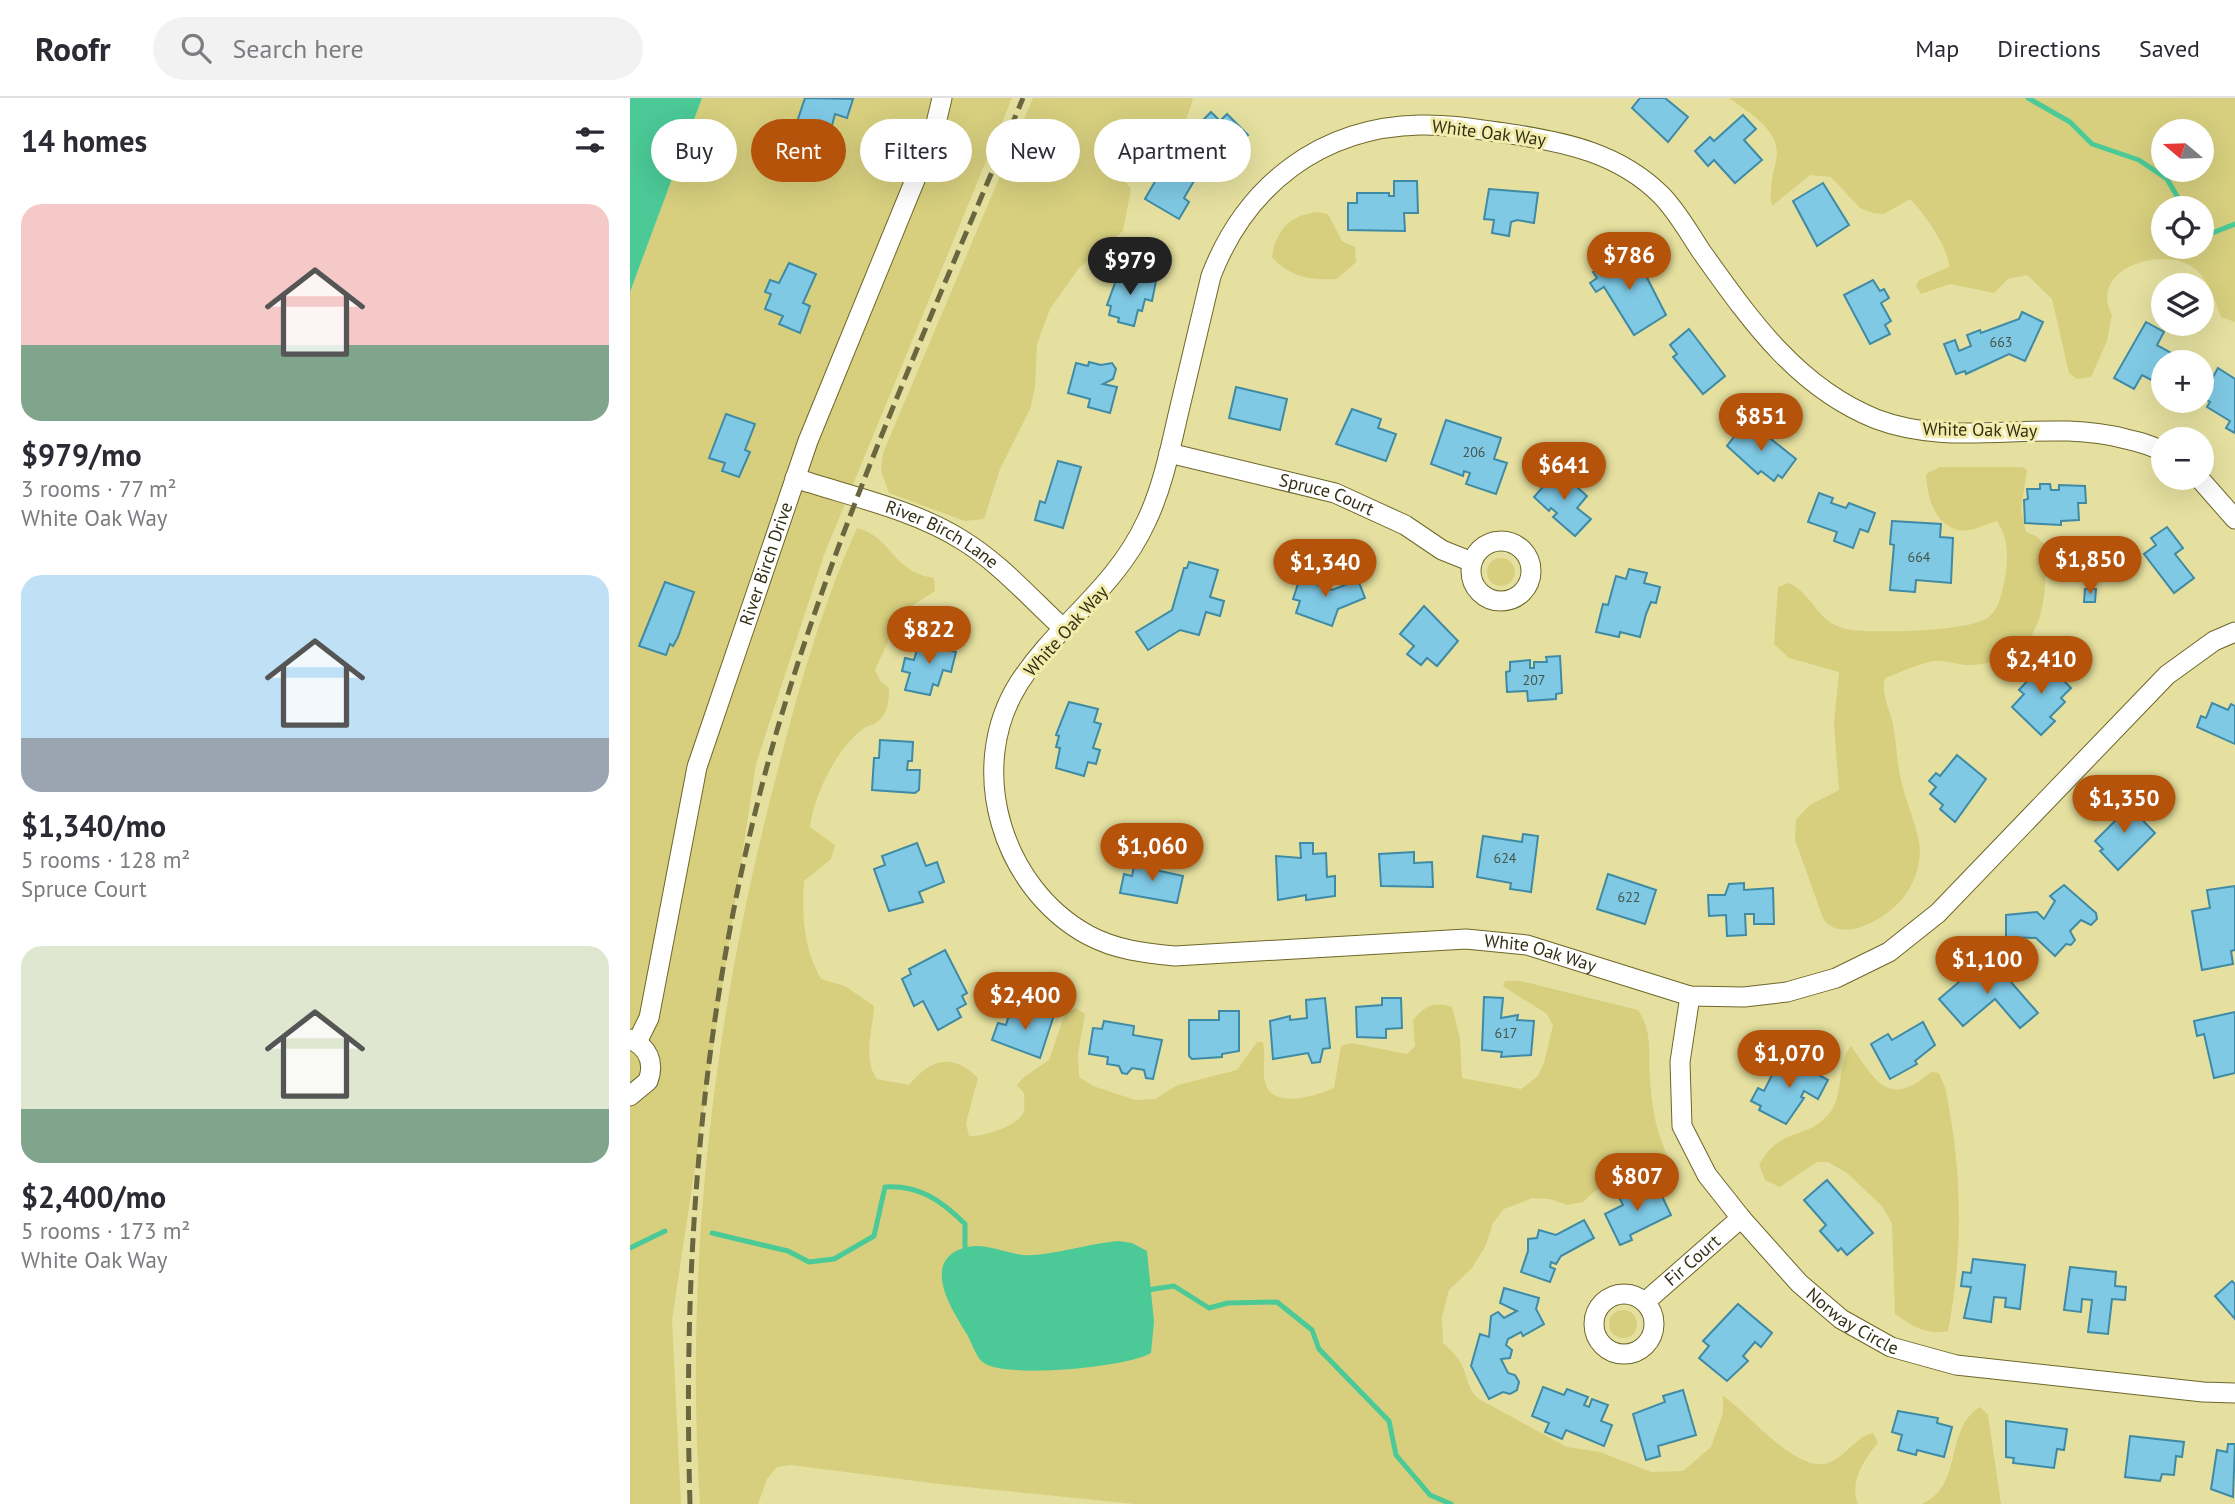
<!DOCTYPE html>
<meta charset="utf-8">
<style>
:root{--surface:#fff;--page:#f2f2f3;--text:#2b2b33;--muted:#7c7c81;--line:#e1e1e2;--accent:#b45309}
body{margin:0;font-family:"PT Sans",sans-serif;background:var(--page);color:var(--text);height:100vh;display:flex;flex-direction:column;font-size:26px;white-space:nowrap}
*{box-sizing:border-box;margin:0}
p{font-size:23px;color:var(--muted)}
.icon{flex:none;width:38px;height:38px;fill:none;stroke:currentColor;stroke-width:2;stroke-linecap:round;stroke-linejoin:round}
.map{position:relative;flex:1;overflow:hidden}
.drawer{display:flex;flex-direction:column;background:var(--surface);width:630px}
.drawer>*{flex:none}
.guide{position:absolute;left:21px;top:21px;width:665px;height:63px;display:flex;gap:14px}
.needle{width:46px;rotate:289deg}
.fabs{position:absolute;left:1521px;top:21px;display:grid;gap:14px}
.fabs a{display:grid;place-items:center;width:63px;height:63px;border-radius:50%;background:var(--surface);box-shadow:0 7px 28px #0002;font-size:35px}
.price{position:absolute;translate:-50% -60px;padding:0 16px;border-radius:24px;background:var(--accent);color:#fff;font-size:23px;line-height:46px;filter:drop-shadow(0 2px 4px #0008)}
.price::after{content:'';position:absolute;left:50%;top:42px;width:21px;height:16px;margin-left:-10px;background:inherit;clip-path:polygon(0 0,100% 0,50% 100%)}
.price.on{background:#222;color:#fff}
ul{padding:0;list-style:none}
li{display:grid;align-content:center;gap:14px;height:371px;padding:0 21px}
li span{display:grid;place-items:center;height:217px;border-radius:21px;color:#555}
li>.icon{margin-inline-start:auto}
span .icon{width:126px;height:126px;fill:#fffc;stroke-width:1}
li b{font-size:30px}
h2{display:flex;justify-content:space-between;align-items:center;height:84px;padding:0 21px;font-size:30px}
.chip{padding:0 24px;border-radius:32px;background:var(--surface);box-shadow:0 7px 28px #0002;font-size:24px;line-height:63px}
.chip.on{background:var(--accent);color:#fff}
header{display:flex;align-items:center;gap:42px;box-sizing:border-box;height:98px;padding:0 35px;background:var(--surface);border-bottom:2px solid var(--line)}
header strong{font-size:33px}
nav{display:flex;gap:38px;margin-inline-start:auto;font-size:24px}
.search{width:490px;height:63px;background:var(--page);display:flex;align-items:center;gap:18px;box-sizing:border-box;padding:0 24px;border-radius:38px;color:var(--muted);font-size:26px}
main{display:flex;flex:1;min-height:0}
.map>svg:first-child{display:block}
.green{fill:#d7cf7e;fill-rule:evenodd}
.water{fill:#4bc997}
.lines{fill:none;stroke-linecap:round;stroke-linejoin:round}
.stream{stroke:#4bc997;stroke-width:5}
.building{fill:#7fc9e5;stroke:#3f8aa4;stroke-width:2}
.minor-casing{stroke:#6e6729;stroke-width:21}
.minor{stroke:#fff;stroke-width:19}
.rail{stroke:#6a6740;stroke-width:5;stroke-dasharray:14 7;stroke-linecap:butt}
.labels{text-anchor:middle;stroke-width:6;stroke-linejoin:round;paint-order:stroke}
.number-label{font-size:14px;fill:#455649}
.street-label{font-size:18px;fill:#322f15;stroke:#f2edac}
</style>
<header>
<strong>Roofr</strong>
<div class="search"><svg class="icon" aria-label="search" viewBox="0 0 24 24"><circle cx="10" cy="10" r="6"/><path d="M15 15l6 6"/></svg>Search here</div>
<nav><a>Map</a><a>Directions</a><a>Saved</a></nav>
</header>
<main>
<section class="drawer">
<h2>14 homes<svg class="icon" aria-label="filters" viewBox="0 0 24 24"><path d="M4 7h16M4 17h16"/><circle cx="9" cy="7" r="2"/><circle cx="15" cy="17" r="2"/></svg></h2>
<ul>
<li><span style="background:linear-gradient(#f6c9c9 65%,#7fa58c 0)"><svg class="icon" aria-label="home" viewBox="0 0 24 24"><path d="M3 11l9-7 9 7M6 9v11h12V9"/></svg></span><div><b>$979/mo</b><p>3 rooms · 77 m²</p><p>White Oak Way</p></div></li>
<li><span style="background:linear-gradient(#bfe0f5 75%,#9aa5b1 0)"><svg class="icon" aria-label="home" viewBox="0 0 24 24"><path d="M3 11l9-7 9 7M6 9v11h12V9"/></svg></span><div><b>$1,340/mo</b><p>5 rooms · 128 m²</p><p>Spruce Court</p></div></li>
<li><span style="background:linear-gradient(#dfe7d0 75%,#7fa58c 0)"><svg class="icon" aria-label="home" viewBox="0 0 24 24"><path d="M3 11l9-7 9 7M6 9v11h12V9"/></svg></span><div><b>$2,400/mo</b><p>5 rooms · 173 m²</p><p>White Oak Way</p></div></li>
</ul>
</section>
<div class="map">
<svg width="1605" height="1406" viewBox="0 0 1605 1406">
<rect width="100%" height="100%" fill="#e5e09f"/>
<g class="green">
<polygon points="72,0 382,0 194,457 126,666 42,1222 51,1406 0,1406 0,194"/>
<path d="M403,0h160c-14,55 -29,39 -72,42l-8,25 18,24 -8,42 -44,37 -29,41 -13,35 -2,44 -5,21 -30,60 -16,50 -19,2 -76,-28 -8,-22 2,-18z"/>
<path d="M1099,0h506v224l-14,-5c-6,-16 -12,-37 -26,-48 -31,-25 -108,0 -83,46l-5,26 -16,36 -14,2 -8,-6 -17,-74 -25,-24 -19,4 -14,14 -44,-9 -29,10 -5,-8 3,-6 30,-13c0,-19 -25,-54 -39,-68l-26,15 -11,-1 -13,-5 -29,-31 -21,-2 -38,31c-3,-16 0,-29 4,-45 7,-29 -26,-48 -47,-63zM1533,33h39v39h-39zM1533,110h39v39h-39z"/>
<path d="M687,114l11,2 14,27 13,6 1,15 -19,17c-27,1 -46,-1 -65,-22 4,-27 18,-42 45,-45z"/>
<path d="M1310,369h82l5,3 -6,39 5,23 10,4 10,10c0,61 -1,112 -73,119 -13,1 -25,-5 -37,-4 -16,1 -36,12 -51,17 -5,18 7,35 9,52 3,18 3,36 8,54 4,18 18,50 18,67 -1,37 -26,64 -59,76 -14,5 -31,4 -38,-9l-28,-78 1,-21 14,-14 29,-15 -5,-66 5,-52 -50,-14 -15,-14 4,-57 11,-4c27,13 26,41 62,47 24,3 120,2 138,-13 11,-10 13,-25 16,-39 3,-22 4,-38 -8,-57 -12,3 -26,12 -39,9 -25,-6 -31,-36 -32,-56z"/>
<path d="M227,430c37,10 33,43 77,50l1,13 -34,22 -26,57 6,12 8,6c0,12 -1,26 -12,34 -4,4 -10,3 -14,7 -27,20 -49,66 -53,98l25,18 -4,14 -27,22c-2,34 -1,67 17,98l24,7 29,20c-1,25 -12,52 3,73l32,6c21,-26 44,-33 69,-7l-12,45 3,13c13,1 51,-10 55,-25 1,-6 0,-13 0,-18l-7,-8 7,-8 25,-17 16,-47 11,-5 9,6 -7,40 1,23 14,9 42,14 20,-1 23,-14 59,-15 20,-28h6c3,13 -1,27 2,40 6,28 51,14 69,6l7,-42 10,-3 56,11 8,-8 -2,-26c12,-14 21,-19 39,-13l8,32 2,39 59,11 17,-13 6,-13 9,-38 -6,-11 -44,-28 2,-5h16l117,29c15,21 10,44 12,69 2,30 6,56 21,83l-75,28 -13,12 -15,3 -19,-6 -16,-1 -29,11 -11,14 -7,22 -14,23 -23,22 -7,27 1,26c9,8 17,16 21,27 5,13 4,19 15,29l88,48 33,5 51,20 32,-1 28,-24 12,-34v-17c25,16 73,78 105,67 18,-6 27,-26 45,-30l5,9c-14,20 -29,37 -20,62h-723l-188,-19 -156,-20 -14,2 -10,12 -9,25h-58c-16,-247 15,-496 78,-735 21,-82 44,-164 79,-241z"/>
<circle cx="871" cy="474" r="14"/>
<path d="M1221,948c25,35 37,63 80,26l8,1 6,14c17,80 19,163 3,244 -22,4 -35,-4 -53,-17l-3,-90 -10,-18 -35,-33 -19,-11h-11l-37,25 -15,-7 -6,-15c20,-38 46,-25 68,-49 19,-19 8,-50 24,-70z"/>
<circle cx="993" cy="1226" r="14"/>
<path d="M1350,1309l8,8 13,89h-79c43,-20 21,-74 58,-97z"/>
</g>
<g class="water">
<polygon points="0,0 72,0 0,194"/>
<path d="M488,1143l14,2 15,8 7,71 -3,31c-23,14 -144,26 -167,10 -7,-4 -12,-19 -16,-27 -12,-20 -45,-67 -12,-85 23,-12 43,1 67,4 23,2 69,-12 95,-14z"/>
</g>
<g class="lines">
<g class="stream">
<polyline points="1398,0 1440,24 1462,46 1509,62 1537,81 1554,110"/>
<polyline points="1572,139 1605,126"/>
<path d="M82,1135l76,18 21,11 25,-3 40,-23 11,-49c34,-2 56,13 80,37v28"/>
<polyline points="0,1150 35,1133"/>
<polyline points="517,1192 544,1188 579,1210 598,1205 647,1204 682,1232 689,1251 759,1323 766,1357 800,1397 821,1406"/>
</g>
</g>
<g class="building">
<polygon points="175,0 223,1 217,20 205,16 191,69 156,57"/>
<polygon points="1010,0 1035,0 1058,19 1038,44 1002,10"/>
<polygon points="581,14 590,23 597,16 618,37 582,71 561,50 578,33 570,25"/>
<polygon points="1113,17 1126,31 1114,42 1132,62 1105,85 1084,62 1078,68 1065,53 1080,39 1084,43"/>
<polygon points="539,59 568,76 554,100 559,104 549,121 515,101"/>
<polygon points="764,83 787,83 788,115 774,115 775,133 718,132 718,105 727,105 727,95 759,95 759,98 764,98"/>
<polygon points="1193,85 1219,127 1187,148 1163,103"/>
<polygon points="859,91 908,95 904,125 887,122 881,124 879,138 862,135 864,122 854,121"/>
<polygon points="997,151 1009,166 1004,169 1007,173 1012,170 1036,217 1004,237 974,189 966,194 960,185 967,180 963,174"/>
<polygon points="159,165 186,176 173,205 180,208 170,235 149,226 153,218 135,211 141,196 135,194 140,182 149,185"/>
<polygon points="489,174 526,183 522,203 515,201 512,213 508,212 504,228 488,224 489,220 479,217 481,208 477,207"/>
<polygon points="1243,182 1250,193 1254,191 1259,200 1251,205 1261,223 1255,227 1260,236 1240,246 1214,197"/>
<polygon points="1392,214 1413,224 1395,263 1379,256 1336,276 1335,273 1326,276 1314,246 1325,242 1329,253 1341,248 1337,237 1350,232 1351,235 1389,221"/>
<polygon points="1516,224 1534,234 1527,247 1554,262 1533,264 1533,288 1512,277 1504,291 1484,280"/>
<polygon points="1059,231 1095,278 1073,296 1043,259 1047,256 1040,247"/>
<polygon points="459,264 471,267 482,265 486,271 483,281 473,286 487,289 480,315 458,309 460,301 438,295 446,265 458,268"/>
<polygon points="1588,270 1605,281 1605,335 1596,330 1600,323 1577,309 1580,304 1572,299"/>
<polygon points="606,289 657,301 650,332 599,320"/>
<polygon points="722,311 751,321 748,330 766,336 756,363 706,346"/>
<polygon points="96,316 125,326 115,352 120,354 109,379 92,373 95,365 79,360"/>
<polygon points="816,322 871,340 864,361 877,365 866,396 836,386 840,375 834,373 833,378 801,366"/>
<polygon points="1114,326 1129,337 1131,333 1166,361 1152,380 1148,377 1144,383 1131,373 1128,376 1097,348"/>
<polygon points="428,363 451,369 433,430 405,422 410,403 415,405"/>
<polygon points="928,372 957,398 947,410 961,421 945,438 923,419 927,415 921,410 919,413 904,399 912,390 909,387"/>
<polygon points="1410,386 1420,386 1421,392 1429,392 1429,387 1455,388 1456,405 1448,405 1449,422 1431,423 1431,427 1395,425 1394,402 1398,401 1397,391 1410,391"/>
<polygon points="1189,395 1203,400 1201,405 1216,410 1219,405 1245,415 1238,434 1230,431 1223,450 1204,443 1207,434 1178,424"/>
<polygon points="1262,423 1311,426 1310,439 1323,440 1321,485 1286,482 1285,494 1260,492 1264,447 1260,446"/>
<polygon points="1537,429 1553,450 1545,456 1564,480 1544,495 1514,456 1526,447 1521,440"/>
<polygon points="559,464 588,472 580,499 594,503 590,518 576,514 569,537 550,532 518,552 506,534 542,512 554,470 557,470"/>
<polygon points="999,471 1017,475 1014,485 1030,489 1026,505 1021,504 1016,516 1010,539 990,534 989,539 966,534 973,506 978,507 986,478 996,481"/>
<polygon points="677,478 682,479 683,485 702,492 728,482 735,500 708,511 702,528 666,515 670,503 663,501 670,480"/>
<polygon points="35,484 64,494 48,539 43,548 40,546 36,557 9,548"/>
<polygon points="1455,491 1466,491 1465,504 1454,504"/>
<polygon points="794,508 828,543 807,568 797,560 791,567 777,556 784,548 770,536"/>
<polygon points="304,538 323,543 320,553 326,554 321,574 313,572 308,588 303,586 300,597 275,592 280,575 272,573 275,560 284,562 288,548 300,551"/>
<polygon points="930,558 932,595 926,596 926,601 898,603 897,593 877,594 876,574 880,573 880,564 900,562 900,570 904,570 904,564 917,564 916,559"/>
<polygon points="1410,559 1441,590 1431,600 1435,604 1420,619 1425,623 1411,637 1382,609 1394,596 1389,592 1400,580 1394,574"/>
<polygon points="439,604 468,611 464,624 471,626 463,650 470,652 466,666 458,664 454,678 426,670 430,650 426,649 429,638 426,637"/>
<polygon points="1582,605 1598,612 1601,606 1605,608 1605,646 1567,629 1571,618 1576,620"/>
<polygon points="250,642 283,644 282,663 278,663 277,672 290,672 289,692 285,695 242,692 244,660 249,660"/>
<polygon points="1327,657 1356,681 1325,724 1310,711 1313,707 1300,696 1306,689 1299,683 1306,675 1310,678"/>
<polygon points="1491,700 1525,735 1488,772 1470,753 1473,751 1465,743 1486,722 1477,714"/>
<polygon points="893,736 908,738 901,794 880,791 881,785 847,779 853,738 892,744"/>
<polygon points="287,745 296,768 307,764 314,784 289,794 293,804 259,813 244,771 255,767 252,758"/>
<polygon points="670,745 683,745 683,756 696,755 697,779 705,778 705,798 676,802 676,797 648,802 646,758 671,760"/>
<polygon points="784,754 784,765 802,764 803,789 751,788 749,756"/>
<polygon points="506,759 523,763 521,771 553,778 547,805 490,795 494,776 502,778"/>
<polygon points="978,776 1026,792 1015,826 967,811"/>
<polygon points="1114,785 1114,792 1143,790 1144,826 1124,826 1124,816 1115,816 1116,837 1097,838 1096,817 1079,818 1078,797 1095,797 1099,786"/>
<polygon points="1434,787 1466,815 1467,821 1461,827 1451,822 1440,833 1445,842 1441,847 1436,846 1425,858 1406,840 1376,839 1376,817 1407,814 1414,821 1425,803 1420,798"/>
<polygon points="1605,788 1605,852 1601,853 1603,866 1572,872 1562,813 1580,810 1577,792"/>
<polygon points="315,852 337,895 332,898 336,906 327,911 331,919 308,932 293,903 284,908 272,881 281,876 279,871"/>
<polygon points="1356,861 1364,871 1367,868 1408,915 1390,930 1365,901 1333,928 1309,901"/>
<polygon points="854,899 873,900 871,920 888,917 887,922 904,923 901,957 871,959 872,954 852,952"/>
<polygon points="695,900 700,950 693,951 690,964 682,965 678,955 643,961 640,923 660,918 660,922 677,920 676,902"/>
<polygon points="752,900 771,900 772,930 756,931 756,940 727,939 726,909 752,907"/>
<polygon points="404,911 424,917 410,960 362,942 368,925 376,927 380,913 401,920"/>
<polygon points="589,913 609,913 609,953 592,956 592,959 562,961 559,958 559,922 589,922"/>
<polygon points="1605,914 1605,975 1584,980 1574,936 1567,938 1564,923"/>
<polygon points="474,923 504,928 503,937 532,942 523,981 516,980 514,972 502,970 497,976 492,975 489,968 477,966 478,959 459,956 463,930 472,931"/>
<polygon points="1293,924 1305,947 1285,963 1287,966 1260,981 1241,946 1258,936 1262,942"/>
<polygon points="1161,957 1187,971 1185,975 1198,982 1188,1001 1174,993 1171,999 1174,1000 1156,1026 1129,1012 1131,1008 1121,1003 1128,990 1134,993 1144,973 1150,976"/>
<polygon points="1197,1082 1243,1135 1217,1157 1211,1150 1208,1153 1190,1133 1196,1127 1174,1102"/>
<polygon points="1016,1086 1023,1100 1031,1096 1041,1117 1000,1137 1002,1142 990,1147 975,1116 993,1107 989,1099"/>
<polygon points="954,1122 964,1140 931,1158 926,1166 921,1164 920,1169 925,1171 920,1184 891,1174 898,1153 898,1141 907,1140 909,1132 926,1137"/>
<polygon points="1343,1161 1395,1167 1390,1211 1375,1209 1376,1200 1364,1199 1361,1224 1334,1220 1341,1189 1331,1188 1333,1174 1341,1175"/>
<polygon points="1440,1169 1486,1174 1485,1188 1496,1189 1495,1202 1482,1201 1478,1236 1458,1234 1462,1202 1452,1201 1451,1214 1434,1212"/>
<polygon points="1602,1183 1605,1186 1605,1221 1585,1198"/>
<polygon points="874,1190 909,1200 906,1211 914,1226 893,1238 891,1234 878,1241 876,1247 882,1252 880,1260 871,1261 878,1275 885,1277 889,1284 887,1292 880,1296 873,1294 859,1301 841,1268 850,1236 859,1239 861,1218 868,1214 874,1220 887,1213 870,1205"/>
<polygon points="1108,1206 1142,1235 1131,1249 1125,1244 1113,1258 1118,1263 1097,1283 1069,1260 1079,1248 1073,1243"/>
<polygon points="913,1289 934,1297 937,1291 958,1299 954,1307 959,1309 962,1301 978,1307 971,1323 982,1327 974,1348 936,1332 932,1341 915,1334 919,1325 902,1318"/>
<polygon points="1053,1292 1066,1337 1028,1348 1030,1358 1016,1362 1003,1316 1035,1304 1033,1298"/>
<polygon points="1268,1313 1308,1320 1307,1325 1322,1329 1314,1359 1287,1352 1286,1357 1268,1352 1272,1337 1262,1334"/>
<polygon points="1376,1323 1437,1331 1434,1352 1427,1351 1424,1370 1383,1365 1384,1360 1376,1359"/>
<polygon points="1500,1338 1554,1344 1552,1359 1546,1358 1544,1377 1532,1376 1530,1383 1495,1379"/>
<polygon points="1598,1346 1605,1346 1603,1399 1581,1391 1587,1352 1597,1354"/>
</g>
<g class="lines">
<g class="minor-casing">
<g id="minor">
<path id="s1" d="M1533,354c-11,-7 -24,-10 -37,-13 -82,-22 -169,11 -250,-20 -80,-32 -127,-101 -175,-168 -12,-18 -24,-40 -40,-56 -41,-41 -95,-53 -150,-61 -30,-4 -61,-10 -91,-9 -99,2 -174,60 -209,151 -11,46 -22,93 -33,139 -8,35 -16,74 -32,107 -31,67 -89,102 -127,161 -54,85 -17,205 69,252 28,15 56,18 87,21l291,-17 61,6 163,51 54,1 43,-5 49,-14 53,-26 49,-39 229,-238 47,-34 21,-9"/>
<path id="s2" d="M539,355l166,40 70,32 37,25 30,12"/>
<path id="s3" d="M165,380c54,18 118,31 167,62 38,23 69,59 102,89"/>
<polyline points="1569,380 1605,421"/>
<circle cx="871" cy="473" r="30"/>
<path id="s4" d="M1060,898l-10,66 2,64 25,49 34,43 58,65 42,36 50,28 65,18 247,27 32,1"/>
<path d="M0,941c18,8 25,23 18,42l-18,15"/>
<path id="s5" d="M7,944l12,-24 48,-251 111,-326 125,-305 9,-38"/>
<circle cx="994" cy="1226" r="30"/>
<path id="s6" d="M1015,1204l96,-84"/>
</g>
</g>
<use href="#minor" class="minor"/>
<path class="rail" d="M60,1406c-8,-264 14,-522 88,-777 64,-216 159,-422 245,-629"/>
</g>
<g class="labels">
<g class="number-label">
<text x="1371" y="249">663</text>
<text x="844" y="359">206</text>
<text x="1289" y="464">664</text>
<text x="904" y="587">207</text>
<text x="875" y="765">624</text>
<text x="999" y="804">622</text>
<text x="876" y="940">617</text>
</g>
<g class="street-label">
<text transform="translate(859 35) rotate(7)" y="6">White Oak Way</text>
<text transform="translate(1350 332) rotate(1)" y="6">White Oak Way</text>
<text dy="6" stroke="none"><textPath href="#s2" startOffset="163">Spruce Court</textPath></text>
<text dy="6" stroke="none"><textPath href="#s3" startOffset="158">River Birch Lane</textPath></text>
<text dy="6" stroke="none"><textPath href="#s5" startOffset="497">River Birch Drive</textPath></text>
<text transform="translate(436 533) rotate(-48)" y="6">White Oak Way</text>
<text dy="6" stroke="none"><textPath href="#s1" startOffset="2347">White Oak Way</textPath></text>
<text dy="6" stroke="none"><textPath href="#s6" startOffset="63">Fir Court</textPath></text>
<text dy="6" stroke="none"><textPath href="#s4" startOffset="394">Norway Circle</textPath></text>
</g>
</g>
</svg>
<div class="fabs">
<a><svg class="needle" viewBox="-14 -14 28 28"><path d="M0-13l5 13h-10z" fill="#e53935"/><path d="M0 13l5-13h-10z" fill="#7c7c81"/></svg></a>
<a><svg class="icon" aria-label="locate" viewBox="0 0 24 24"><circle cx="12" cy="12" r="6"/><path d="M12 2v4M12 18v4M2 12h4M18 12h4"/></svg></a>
<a><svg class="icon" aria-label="layers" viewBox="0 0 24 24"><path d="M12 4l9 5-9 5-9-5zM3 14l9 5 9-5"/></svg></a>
<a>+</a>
<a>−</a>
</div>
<b class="price" style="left:999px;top:194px">$786</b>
<b class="price on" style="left:500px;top:199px">$979</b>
<b class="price" style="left:1131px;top:355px">$851</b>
<b class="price" style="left:934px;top:404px">$641</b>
<b class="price" style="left:1460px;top:498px">$1,850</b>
<b class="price" style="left:695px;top:501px">$1,340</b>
<b class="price" style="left:299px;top:568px">$822</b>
<b class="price" style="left:1411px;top:598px">$2,410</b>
<b class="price" style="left:1494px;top:737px">$1,350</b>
<b class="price" style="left:522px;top:785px">$1,060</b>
<b class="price" style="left:1357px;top:898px">$1,100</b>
<b class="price" style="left:395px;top:934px">$2,400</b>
<b class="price" style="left:1159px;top:992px">$1,070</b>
<b class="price" style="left:1007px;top:1115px">$807</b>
<div class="guide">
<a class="chip">Buy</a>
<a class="chip on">Rent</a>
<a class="chip">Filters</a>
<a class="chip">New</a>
<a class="chip">Apartment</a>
</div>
</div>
</main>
